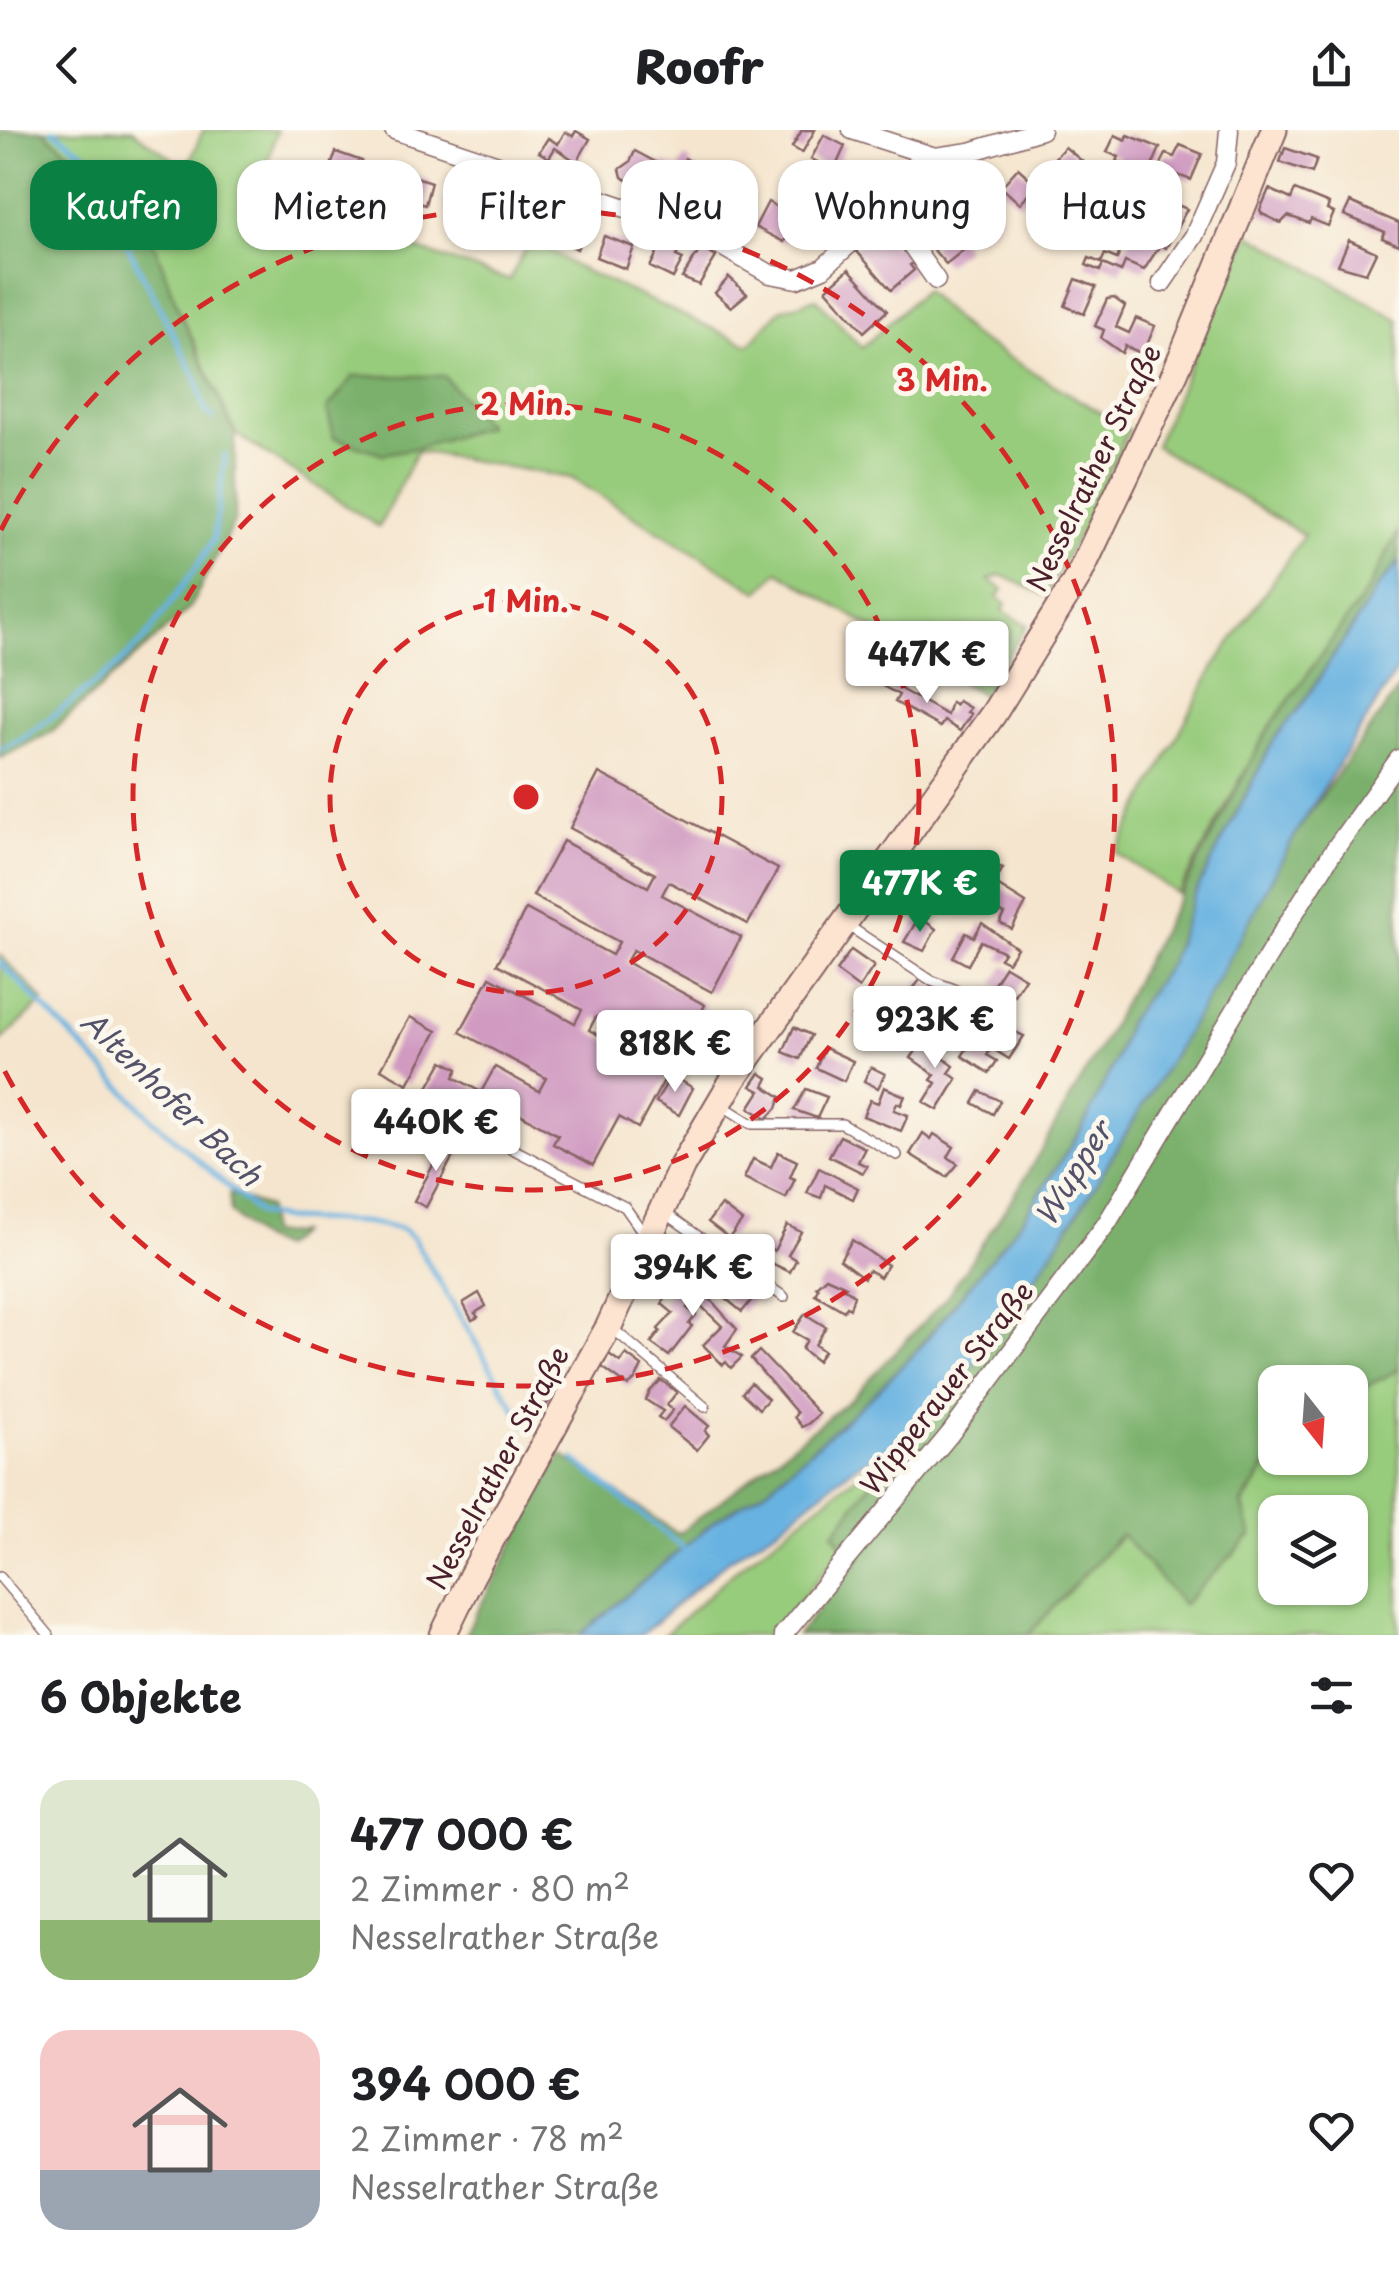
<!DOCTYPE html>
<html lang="de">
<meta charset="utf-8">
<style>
:root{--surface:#fff;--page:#f6f6f6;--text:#202124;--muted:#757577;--accent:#0b8043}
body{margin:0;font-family:"Playpen Sans",sans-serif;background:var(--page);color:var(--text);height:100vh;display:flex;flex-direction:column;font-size:38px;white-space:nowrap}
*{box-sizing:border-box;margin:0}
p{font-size:32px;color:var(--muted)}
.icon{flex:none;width:55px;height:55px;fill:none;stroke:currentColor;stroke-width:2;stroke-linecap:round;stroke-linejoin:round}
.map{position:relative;height:1505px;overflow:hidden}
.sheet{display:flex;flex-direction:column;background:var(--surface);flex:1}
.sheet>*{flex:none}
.top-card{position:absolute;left:30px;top:30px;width:1340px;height:90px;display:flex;gap:20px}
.needle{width:65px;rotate:163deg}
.tools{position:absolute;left:1258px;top:1235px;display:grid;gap:20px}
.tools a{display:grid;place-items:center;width:110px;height:110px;border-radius:20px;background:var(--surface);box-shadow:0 2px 8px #0004;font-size:50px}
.price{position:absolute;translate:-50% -85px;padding:0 22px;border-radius:10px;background:#fff;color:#222;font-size:32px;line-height:65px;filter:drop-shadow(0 2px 5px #0008)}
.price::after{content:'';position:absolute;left:50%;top:60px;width:30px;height:22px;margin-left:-15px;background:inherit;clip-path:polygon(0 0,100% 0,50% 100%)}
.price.active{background:var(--accent);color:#fff}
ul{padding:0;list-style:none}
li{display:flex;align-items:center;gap:30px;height:250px;padding:0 40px}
li span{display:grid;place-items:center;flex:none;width:280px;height:200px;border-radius:30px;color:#555}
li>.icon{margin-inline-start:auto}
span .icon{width:120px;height:120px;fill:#fffc;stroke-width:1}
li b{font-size:42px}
h2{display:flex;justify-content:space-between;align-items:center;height:120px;padding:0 40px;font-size:42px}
.pill{padding:0 35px;border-radius:30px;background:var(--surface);box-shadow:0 2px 8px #0004;font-size:35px;line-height:90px}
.pill.active{background:var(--accent);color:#fff}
header{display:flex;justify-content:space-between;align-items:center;height:130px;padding:0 40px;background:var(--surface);font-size:45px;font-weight:800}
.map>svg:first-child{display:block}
.green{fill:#98cc7d;stroke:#717654;stroke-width:2.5;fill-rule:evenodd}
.forest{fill:#7ab06c;stroke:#62684c;stroke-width:2.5}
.water{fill:#68b2e1;stroke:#596886;stroke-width:2.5}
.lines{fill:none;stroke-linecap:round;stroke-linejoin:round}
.stream{stroke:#68b2e1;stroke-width:5}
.building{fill:#d09ac1}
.lane-casing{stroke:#866464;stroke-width:12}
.street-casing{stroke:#866464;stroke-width:21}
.secondary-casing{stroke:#866464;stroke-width:29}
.lane{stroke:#fff;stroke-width:9}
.street{stroke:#fff;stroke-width:18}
.secondary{stroke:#fde4d1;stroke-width:25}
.ring{fill:none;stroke:#d62828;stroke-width:5;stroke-dasharray:18 12}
.labels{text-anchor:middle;stroke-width:10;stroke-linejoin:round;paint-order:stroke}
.street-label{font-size:28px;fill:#4a1f2b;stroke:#fbf7ec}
.water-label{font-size:30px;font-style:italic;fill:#54526b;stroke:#fbf7ec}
.centre{fill:#d62828;stroke:#fbf7ec;stroke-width:5}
.ring-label{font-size:30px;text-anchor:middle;font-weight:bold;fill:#d62828;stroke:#fbf7ec;stroke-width:10;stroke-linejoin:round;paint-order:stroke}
</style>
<header><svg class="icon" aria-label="back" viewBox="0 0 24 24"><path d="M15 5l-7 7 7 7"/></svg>Roofr<svg class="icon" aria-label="share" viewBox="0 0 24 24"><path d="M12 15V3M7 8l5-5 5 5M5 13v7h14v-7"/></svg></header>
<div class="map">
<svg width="1399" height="1505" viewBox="0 0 1399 1505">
<rect width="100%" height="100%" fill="#fbf7ec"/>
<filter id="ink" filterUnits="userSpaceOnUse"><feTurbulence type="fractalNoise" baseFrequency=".01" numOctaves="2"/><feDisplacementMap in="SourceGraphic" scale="20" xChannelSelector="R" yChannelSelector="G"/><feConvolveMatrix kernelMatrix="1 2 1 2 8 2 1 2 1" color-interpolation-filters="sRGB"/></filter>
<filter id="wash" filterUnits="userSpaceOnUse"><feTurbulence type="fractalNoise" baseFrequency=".0048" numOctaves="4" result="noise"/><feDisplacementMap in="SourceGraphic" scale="40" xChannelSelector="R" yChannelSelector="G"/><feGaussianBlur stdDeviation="2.25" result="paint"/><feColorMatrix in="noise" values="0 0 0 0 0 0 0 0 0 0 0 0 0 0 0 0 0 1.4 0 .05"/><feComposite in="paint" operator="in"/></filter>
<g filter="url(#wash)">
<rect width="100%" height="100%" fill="#f5e5ce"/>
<g class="green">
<polygon points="42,0 132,0 177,32 188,36 203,0 277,0 259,62 335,92 509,150 532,107 574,136 749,215 780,180 816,168 862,218 924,160 971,205 1129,300 1085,392 1045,465 1001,445 989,450 1003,459 998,468 1006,473 1003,481 1027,495 983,565 778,441 759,462 571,348 417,321 379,397 236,304 178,178 142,81"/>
<polygon points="1250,104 1399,190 1399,400 1369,458 1267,601 1178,764 1116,723 1214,537 1304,405 1155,316 1231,138"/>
<polygon points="0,825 44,871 0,912"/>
<path d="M1399,1239v266h-371l94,-101 60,70 93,-150v4h75v-63zM1275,1382h75v76h-75z"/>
<polygon points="900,1313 834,1403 844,1417 772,1505 664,1505 739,1437"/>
</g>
<g class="forest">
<polygon points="0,0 42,0 142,81 178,178 235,304 235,390 189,479 50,603 0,628"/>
<polygon points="354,246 444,246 487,296 416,318 383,324 334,308 327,279"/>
<polygon points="1399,400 1399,432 1378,457 1302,575 1275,608 1193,768 1170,833 1128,892 1114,933 1082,999 1023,1089 917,1220 872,1266 767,1359 716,1390 580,1505 465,1505 561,1324 678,1404 850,1270 946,1168 1019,1058 1102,913 1267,601 1369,458"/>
<polygon points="1399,558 1399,1239 1350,1265 1350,1252 1275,1252 1275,1324 1242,1374 1252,1405 1183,1475 1121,1404 1028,1505 797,1505 856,1434 834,1403 1053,1111 1299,698"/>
<polygon points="229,1064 267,1077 269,1104 298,1103 281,1118 258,1108 231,1083"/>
</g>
<polygon class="water" points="1399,432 1399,537 1299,698 1211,862 1089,1065 997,1206 922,1297 851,1339 778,1398 728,1430 641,1505 580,1505 716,1390 767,1359 872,1266 918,1220 1023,1089 1082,999 1114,933 1128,892 1170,833 1193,768 1275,608 1302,575 1378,457"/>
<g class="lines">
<g class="stream">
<polyline points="53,0 103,37 110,52"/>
<polyline points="116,93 197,250 205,280 213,288"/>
<polyline points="0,619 23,608 61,580 117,536 144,510 203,428 214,408 225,325"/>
<polyline points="0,832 156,993 259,1084 285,1089 364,1092 402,1099 413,1108 525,1295"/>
<polyline points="574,1330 685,1419"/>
</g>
</g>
<g id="blocks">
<g class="building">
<polygon points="802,0 815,0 802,23 792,17"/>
<polygon points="576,1 590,9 577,32 555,18 549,28 539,22 548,8 558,14 565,2 573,6"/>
<polygon points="824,5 845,16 831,47 851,59 831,91 819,84 830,65 815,55 826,36 811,29"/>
<polygon points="1115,5 1126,10 1128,5 1160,18 1148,45 1117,31 1119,27 1107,22"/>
<polygon points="1180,15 1202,24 1191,50 1159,38 1166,24 1174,27"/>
<polygon points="1065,17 1089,37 1071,59 1059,48 1063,44 1050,33"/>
<polygon points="1285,18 1317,29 1312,43 1280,32"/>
<polygon points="635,21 663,36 665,33 678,40 685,28 691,32 689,36 733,58 717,86 675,64 683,49 676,45 668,60 655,52 649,64 647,58 638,61 636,55 622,47 620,39 630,32"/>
<polygon points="336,22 362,31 357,48 368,51 363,68 351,64 353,59 326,50"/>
<polygon points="872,33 889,46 878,61 886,68 877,80 855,62 864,51 860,48"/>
<polygon points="986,37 997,47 974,67 959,54 970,43 976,48"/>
<polygon points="1018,38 1036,54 1020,74 1001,57"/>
<polygon points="393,39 431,52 425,75 386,64"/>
<polygon points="451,56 482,64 476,86 445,77"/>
<polygon points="1269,59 1291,69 1295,60 1329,74 1327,80 1334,83 1328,96 1311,89 1309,93 1288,86 1281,93 1262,84 1260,80"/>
<polygon points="512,61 533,67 524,95 504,90 507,79 500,77 504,63 511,65"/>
<polygon points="935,66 949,84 921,102 902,80 915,69 922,77"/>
<polygon points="983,69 1000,84 991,99 988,97 979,107 963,92"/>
<polygon points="768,72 788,83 791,77 812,88 803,104 792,98 784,112 755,97"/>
<polygon points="1171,72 1187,79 1166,118 1160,115 1144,140 1125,132 1121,142 1103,134 1100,141 1086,135 1089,128 1101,133 1105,124 1117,129 1123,115 1127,117 1133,103 1143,107 1155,80 1166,85"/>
<polygon points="1350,72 1399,93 1399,115 1382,108 1385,102 1344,85"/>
<polygon points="328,77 385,87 380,104 337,89 338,86 326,83"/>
<polygon points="561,91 585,101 577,119 549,105 554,94 558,96"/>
<polygon points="876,97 895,118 900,113 916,131 910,135 914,140 891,160 854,118"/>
<polygon points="953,100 966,118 946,134 931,117"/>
<polygon points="604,106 634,117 626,139 596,127"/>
<polygon points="1349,110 1376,122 1366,143 1338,135"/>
<polygon points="662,113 679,121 676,126 683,129 673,148 650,137"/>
<polygon points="701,118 716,127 699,155 682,148"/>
<polygon points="849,139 887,181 864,202 826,159"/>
<polygon points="729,147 747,164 731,177 715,163"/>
<polygon points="1076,149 1096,157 1084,184 1065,176"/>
<polygon points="1114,168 1125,176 1116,197 1129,203 1136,188 1155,196 1143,224 1125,216 1122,223 1101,208 1104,200 1095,196 1107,169"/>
<polygon points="886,541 899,549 902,560 947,585 951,572 955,575 958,571 970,578 967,582 971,584 960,601 944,591 940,597 895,572 899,565 879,554"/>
<polygon points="599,643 778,739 748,794 669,752 662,765 741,807 712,862 633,820 626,832 705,875 675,930 596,887 589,900 668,943 638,998 619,987 593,1035 553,1014 558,1005 496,971 485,992 426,961 443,931 458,939 454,947 481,962 495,937 539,961 546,948 460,902 490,847 575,893 582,880 497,834 526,779 612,825 619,812 533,766 563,711 648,757 655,744 570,698"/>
<polygon points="979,730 1003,738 996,750 973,740"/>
<polygon points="956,734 972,743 954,777 926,762 933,748 945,754"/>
<polygon points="994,753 1026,773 1012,799 1000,793 1005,784 984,774"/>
<polygon points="919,787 936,799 924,821 904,812"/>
<polygon points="982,793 1017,818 1008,832 1000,828 1004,822 981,811 968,835 953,827 966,803 974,807"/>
<polygon points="851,820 874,836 859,858 836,841"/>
<polygon points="1005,836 1025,848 1014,865 994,853"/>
<polygon points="921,849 971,885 961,898 911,861"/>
<polygon points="870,866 886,876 882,881 892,888 878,908 854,888"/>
<polygon points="410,887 437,901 408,954 381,939"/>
<polygon points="997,893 1024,906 1009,929 985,914"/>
<polygon points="794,897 811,905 800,929 783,922"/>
<polygon points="924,903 939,914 934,921 954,936 949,943 957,949 938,980 924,972 936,953 931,950 935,945 911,928 923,911 920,909"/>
<polygon points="971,912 990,920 987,925 997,931 989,943 962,926"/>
<polygon points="825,918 853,931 844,951 816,938"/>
<polygon points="871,937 885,944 878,958 864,951"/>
<polygon points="760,943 768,948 764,956 781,967 777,978 767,989 749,978 760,961 751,956"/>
<polygon points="671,945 693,958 679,985 656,972"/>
<polygon points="884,957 905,966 901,975 897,973 894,980 908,985 901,1001 863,986 870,970 878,973"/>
<polygon points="806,959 827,967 817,988 794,980"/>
<polygon points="980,961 1000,971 993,984 973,973"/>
<polygon points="923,1003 931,1009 934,1004 954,1017 948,1027 958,1034 947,1047 910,1024"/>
<polygon points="840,1006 865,1018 858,1032 867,1036 863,1043 829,1026"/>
<polygon points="446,1011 458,1017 426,1077 414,1071"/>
<polygon points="778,1022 797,1031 790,1047 795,1049 786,1068 744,1048 753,1029 771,1037"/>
<polygon points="819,1038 858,1058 853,1069 825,1055 821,1068 807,1063"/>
<polygon points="721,1075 742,1091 729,1108 708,1092"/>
<polygon points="787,1095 801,1102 788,1125 796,1130 790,1142 750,1123 757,1109 774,1121"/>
<polygon points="687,1107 731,1143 716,1162 702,1149 705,1145 675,1122"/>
<polygon points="852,1110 888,1135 880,1147 869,1140 864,1148 840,1130"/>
<polygon points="672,1127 737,1199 725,1216 742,1227 731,1238 726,1232 723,1235 703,1215 722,1196 694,1169 687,1178 696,1185 689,1194 692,1196 669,1226 651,1213 660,1201 658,1199 673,1183 662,1174 670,1159 673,1161 682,1149 666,1135"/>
<polygon points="826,1147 846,1156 844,1158 854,1165 850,1178 847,1176 844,1181 815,1164 818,1158 816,1156"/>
<polygon points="737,1152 754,1167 742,1182 724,1167"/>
<polygon points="479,1163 486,1176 475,1183 478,1187 472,1190 463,1173"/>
<polygon points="805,1184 826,1197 815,1215 824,1221 817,1231 802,1219 807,1210 793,1202"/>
<polygon points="759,1221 819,1284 809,1293 802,1297 794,1287 797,1283 751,1229"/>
<polygon points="609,1224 620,1232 626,1224 642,1236 635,1250 628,1256 602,1237"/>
<polygon points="541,1239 549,1244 545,1250 556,1256 547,1274 528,1263"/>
<polygon points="661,1250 677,1262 667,1275 673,1280 664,1291 658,1287 663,1281 646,1270 650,1261"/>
<polygon points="751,1253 768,1269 759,1279 742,1263"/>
<polygon points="685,1276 709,1296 705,1301 709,1305 697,1320 668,1297"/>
</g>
</g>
</g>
<g filter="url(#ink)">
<use href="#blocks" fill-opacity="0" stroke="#866464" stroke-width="2.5"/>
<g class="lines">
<g class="lane-casing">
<g id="lane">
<polyline points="847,795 932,851 987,871"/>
<polyline points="414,968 625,1077 646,1107"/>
<polyline points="723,976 752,994 842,994 897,1025"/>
<polyline points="664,1082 784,1167"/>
<polyline points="612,1198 705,1277"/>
<polyline points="0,1447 49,1505"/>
</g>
</g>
<g class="street-casing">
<g id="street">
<polyline points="394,0 697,102 770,144 797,149 823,138 887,80 935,27"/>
<polyline points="852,0 935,27 970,22 1041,0"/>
<polyline points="887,80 936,150"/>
<polyline points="1162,153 1194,106 1226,33 1229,0"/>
<polyline points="783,1505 950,1304 1107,1093 1285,798 1332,723 1399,629"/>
</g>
</g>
<g class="secondary-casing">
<polyline id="secondary" points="443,1505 472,1445 609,1196 682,1036 734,948 994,583 1078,447 1175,243 1274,0"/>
</g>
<use href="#lane" class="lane"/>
<use href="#street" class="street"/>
<use href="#secondary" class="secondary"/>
</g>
</g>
<g class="ring">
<circle cx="526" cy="667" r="196"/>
<circle cx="526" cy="667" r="393"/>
<path d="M1 400A589 589 0 1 1 1 934"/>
</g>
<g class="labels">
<g class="street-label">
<text transform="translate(1094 338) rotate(-64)" y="10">Nesselrather Straße</text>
<text transform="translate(947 1258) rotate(-52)" y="10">Wipperauer Straße</text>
<text transform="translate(498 1338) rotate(-62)" y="10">Nesselrather Straße</text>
</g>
<g class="water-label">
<text transform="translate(171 969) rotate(44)" y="10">Altenhofer Bach</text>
<text transform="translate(1074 1044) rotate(-58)" y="10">Wupper</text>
</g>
</g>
<circle cx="526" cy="667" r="15" class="centre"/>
<g class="ring-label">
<text x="942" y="261">3 Min.</text>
<text x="526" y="285">2 Min.</text>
<text x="526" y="482">1 Min.</text>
</g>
</svg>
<div class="tools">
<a><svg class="needle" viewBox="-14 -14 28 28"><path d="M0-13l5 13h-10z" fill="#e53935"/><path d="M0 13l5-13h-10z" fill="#757577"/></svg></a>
<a><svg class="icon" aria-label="layers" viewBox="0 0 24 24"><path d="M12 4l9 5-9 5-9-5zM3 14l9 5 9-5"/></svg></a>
</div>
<b class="price" style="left:927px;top:576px">447K €</b>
<b class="price active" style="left:920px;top:805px">477K €</b>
<b class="price" style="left:935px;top:941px">923K €</b>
<b class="price" style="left:675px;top:965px">818K €</b>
<b class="price" style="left:436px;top:1044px">440K €</b>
<b class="price" style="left:693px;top:1189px">394K €</b>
<div class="top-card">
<a class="pill active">Kaufen</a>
<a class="pill">Mieten</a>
<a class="pill">Filter</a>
<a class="pill">Neu</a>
<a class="pill">Wohnung</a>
<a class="pill">Haus</a>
</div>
</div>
<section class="sheet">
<h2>6 Objekte<svg class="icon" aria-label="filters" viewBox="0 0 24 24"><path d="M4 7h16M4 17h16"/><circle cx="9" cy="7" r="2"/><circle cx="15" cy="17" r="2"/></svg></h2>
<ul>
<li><span style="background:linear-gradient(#dfe7d0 70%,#8fb573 0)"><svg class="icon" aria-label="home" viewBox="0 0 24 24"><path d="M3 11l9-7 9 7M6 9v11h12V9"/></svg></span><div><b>477 000 €</b><p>2 Zimmer · 80 m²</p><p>Nesselrather Straße</p></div><svg class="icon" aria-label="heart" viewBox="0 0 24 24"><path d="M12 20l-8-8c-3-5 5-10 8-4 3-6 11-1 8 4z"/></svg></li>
<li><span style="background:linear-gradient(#f6c9c9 70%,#9aa5b1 0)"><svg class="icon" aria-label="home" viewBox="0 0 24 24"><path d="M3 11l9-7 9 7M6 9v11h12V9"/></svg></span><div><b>394 000 €</b><p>2 Zimmer · 78 m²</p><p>Nesselrather Straße</p></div><svg class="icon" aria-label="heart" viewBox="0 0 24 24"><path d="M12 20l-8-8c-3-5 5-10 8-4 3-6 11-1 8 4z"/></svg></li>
</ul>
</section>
